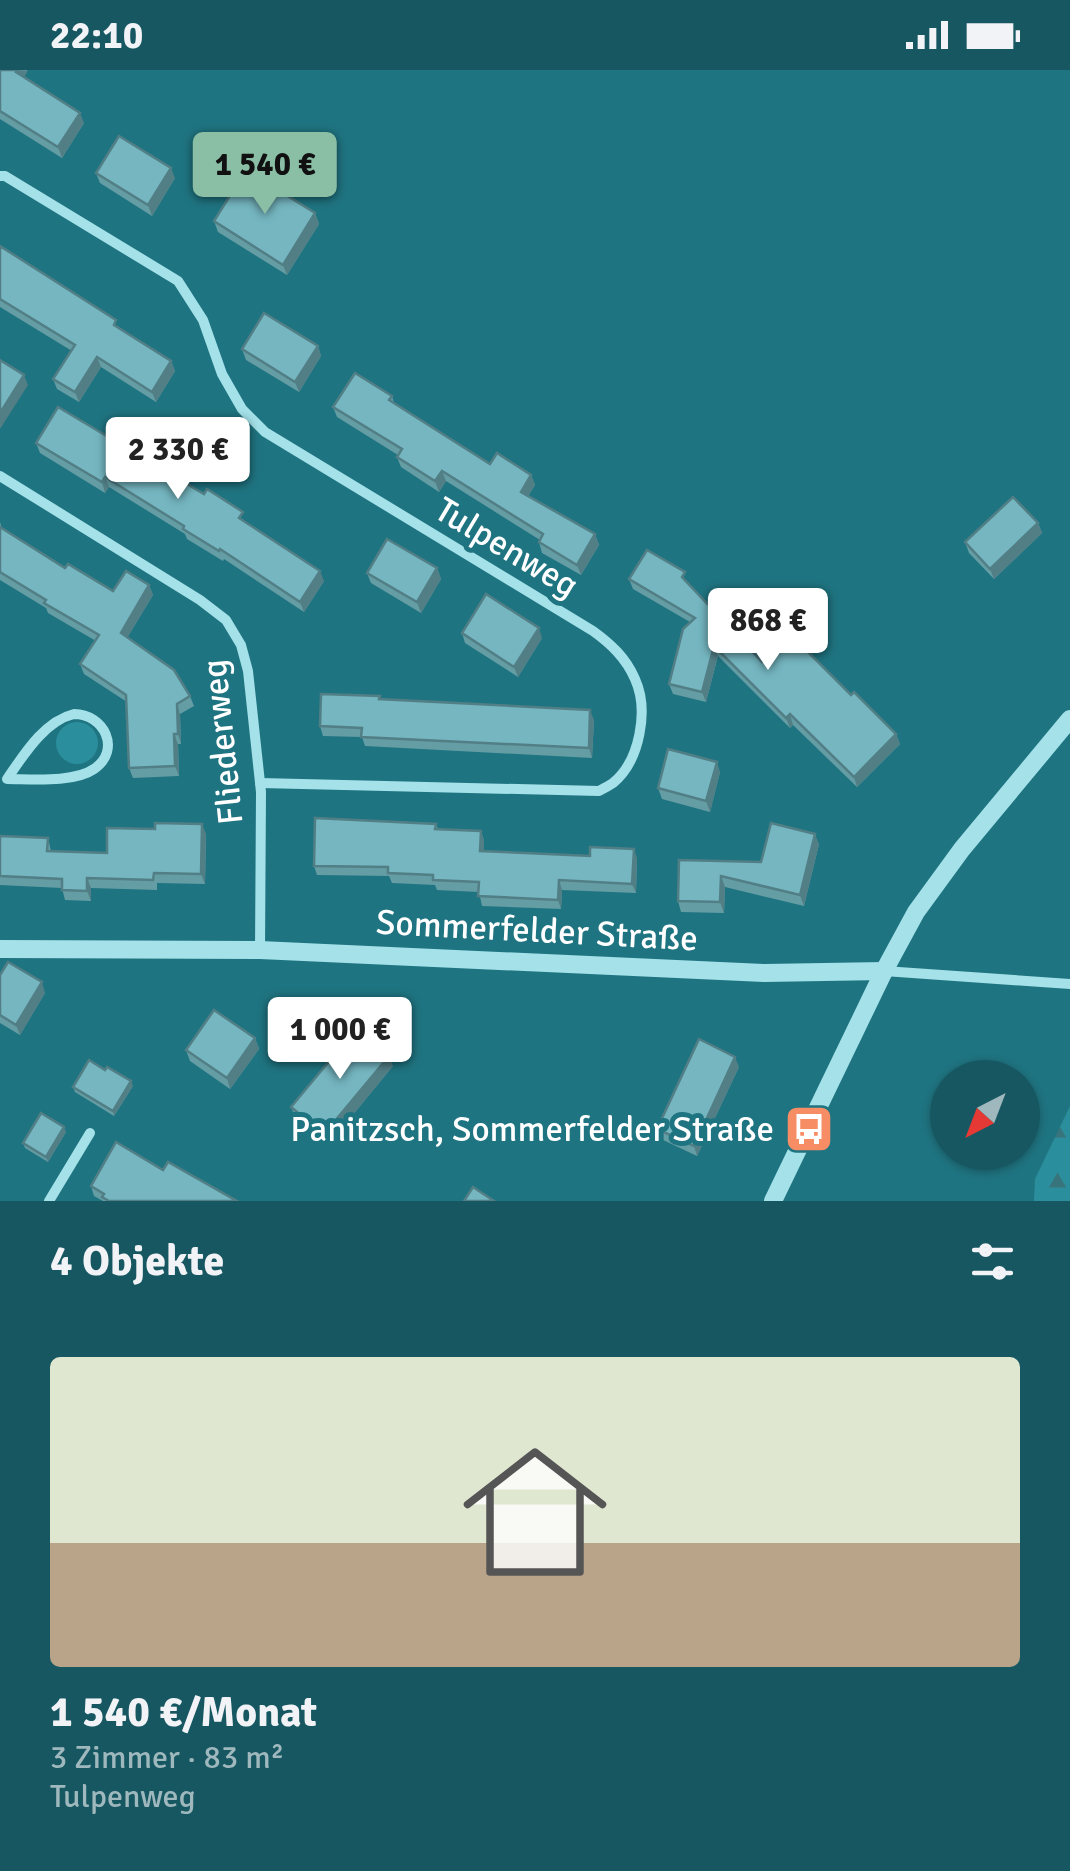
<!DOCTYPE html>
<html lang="de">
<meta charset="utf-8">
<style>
:root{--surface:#175761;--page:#205d67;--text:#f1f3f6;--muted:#9eb8bd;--line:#366d76;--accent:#8abfa5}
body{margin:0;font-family:Signika,sans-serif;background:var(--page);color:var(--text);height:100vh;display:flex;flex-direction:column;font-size:38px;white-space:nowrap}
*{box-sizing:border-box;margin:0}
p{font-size:32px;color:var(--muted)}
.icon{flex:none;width:55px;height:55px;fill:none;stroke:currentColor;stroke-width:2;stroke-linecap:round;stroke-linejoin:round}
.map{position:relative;height:1131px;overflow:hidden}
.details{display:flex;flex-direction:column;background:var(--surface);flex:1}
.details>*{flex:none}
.needle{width:65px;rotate:222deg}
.tools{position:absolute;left:930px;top:990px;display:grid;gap:20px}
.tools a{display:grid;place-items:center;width:110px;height:110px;border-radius:50%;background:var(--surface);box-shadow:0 2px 8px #0004;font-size:50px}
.price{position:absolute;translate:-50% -85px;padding:0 22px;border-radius:10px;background:#fff;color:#222;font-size:32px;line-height:65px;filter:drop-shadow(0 2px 5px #0008)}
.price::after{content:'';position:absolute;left:50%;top:60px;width:30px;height:22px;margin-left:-15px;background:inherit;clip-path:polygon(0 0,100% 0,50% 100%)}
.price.current{background:var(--accent);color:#111}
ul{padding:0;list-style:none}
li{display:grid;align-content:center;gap:20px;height:530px;padding:0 50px}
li+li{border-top:2px solid var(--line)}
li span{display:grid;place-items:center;height:310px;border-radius:10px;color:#555}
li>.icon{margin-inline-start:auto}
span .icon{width:180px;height:180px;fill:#fffc;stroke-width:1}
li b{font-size:42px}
h2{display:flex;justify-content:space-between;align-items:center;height:120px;padding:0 50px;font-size:42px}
.status{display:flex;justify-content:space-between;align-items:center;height:70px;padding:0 50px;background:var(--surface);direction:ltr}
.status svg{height:28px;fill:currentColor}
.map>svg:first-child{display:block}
.grass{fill:#2b8e9c}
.forest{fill:url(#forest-firs)}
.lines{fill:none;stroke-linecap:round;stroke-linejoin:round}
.minor{stroke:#a4e1e9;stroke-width:10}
.tertiary{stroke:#a4e1e9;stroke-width:18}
.wall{fill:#659da5}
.shaded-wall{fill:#527f86}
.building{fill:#75b6c0;stroke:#527f86;stroke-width:2.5}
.labels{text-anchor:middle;stroke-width:10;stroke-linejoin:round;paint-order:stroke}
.street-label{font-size:35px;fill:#fff;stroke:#1f7481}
.poi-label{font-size:35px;fill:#fff;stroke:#1f7481;text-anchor:end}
</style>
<div class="status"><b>22:10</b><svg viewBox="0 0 49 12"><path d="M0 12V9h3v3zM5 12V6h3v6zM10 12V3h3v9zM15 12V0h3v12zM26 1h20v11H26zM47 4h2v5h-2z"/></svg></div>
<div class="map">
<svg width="1070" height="1131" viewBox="0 0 1070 1131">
<defs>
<pattern id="forest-firs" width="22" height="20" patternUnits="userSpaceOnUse" patternTransform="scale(2.5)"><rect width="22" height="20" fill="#2b8e9c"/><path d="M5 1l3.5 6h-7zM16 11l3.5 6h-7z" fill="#38747c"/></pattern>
</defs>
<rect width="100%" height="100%" fill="#1f7481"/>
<circle class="grass" cx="77" cy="673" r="21"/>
<polygon class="forest" points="1070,1036 1070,1131 1034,1131 1035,1109"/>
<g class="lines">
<g class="minor">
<path d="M0,106h5l173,105 25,39 19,54 20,35 23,23 328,199c18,13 33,27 42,48 14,31 5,82 -22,104 -4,3 -9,5 -14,8l-339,-8"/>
<polyline points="0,406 200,530 226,550 241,575 248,601 261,722 260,880"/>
<path d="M74,644c30,0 48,36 20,55 -20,14 -63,10 -87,10 16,-23 37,-58 67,-65z"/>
<polyline points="884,901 1070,914"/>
<polyline points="49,1131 90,1063"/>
</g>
<g class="tertiary">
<polyline points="0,879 260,880 764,903 884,901"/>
<polyline points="773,1131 884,901 916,842 962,779 1070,649"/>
</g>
</g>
<g class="wall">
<polygon points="0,0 27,0 24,7 84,53 62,88 0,49"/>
<polygon points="96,103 175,108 152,146 100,113"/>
<polygon points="315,143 319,154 287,205 218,162 214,151"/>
<polygon points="0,176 120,259 171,291 175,301 156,332 101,297 79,332 57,319 53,309 72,281 0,237"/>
<polygon points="318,276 321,286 299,322 246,290 242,279"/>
<polygon points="392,326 394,333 490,394 531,405 535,415 528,426 595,464 599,475 581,505 542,483 539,472 540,470 446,411 439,422 401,397 397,387 398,385 337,347 333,337"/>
<polygon points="36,373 247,453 324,511 304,542 224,489 223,491 187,469 185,464 109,417 105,423 40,383"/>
<polygon points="0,452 2,459 65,498 113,521 149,515 153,525 127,568 190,626 194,636 180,644 181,674 178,674 179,706 133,708 129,698 127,632 84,604 80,594 96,571 48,543 46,538 0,510"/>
<polygon points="1038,453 1042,463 994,509 969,483 965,472"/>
<polygon points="437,498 441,509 421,543 371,513 367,503"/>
<polygon points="629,509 689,512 688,513 762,592 851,625 896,664 900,674 857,717 793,655 790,658 718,586 706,632 673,624 669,614 690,552 633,519"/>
<polygon points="462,563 542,568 518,607 465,573"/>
<polygon points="381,629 594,650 592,688 365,676 362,667 323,666 320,656"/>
<polygon points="720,702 710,742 662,729 658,718"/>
<polygon points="436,754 438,759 481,761 484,771 484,781 637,788 636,823 562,820 561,839 482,836 479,822 437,820 435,815 392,813 389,806 317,805 314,796"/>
<polygon points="206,764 205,814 157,813 157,820 91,818 91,831 65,830 62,818 0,815 0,766 48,768 51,781 107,783"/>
<polygon points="819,774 804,836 725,817 724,843 681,842 678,831 679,790 761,792"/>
<polygon points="0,905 45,923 20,965 0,953"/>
<polygon points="255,968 259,979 230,1019 190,991 186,980"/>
<polygon points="393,996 328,1075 295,1047 291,1037"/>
<polygon points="739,997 697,1086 661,1069 657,1059"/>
<polygon points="133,1016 114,1046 75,1022 73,1017"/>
<polygon points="66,1062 48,1092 25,1078 23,1073"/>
<polygon points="163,1100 237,1131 103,1131 94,1126 91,1116"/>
</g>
<g class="shaded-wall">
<polygon points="18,0 28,1 20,13 16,2"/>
<polygon points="80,43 84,53 62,88 58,77"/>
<polygon points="171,98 175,108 152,146 148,135"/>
<polygon points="315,143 319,154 287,205 283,195"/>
<polygon points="318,276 321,286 299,322 295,312"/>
<polygon points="97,287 101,297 79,332 75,322"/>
<polygon points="171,291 175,301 156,332 152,322"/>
<polygon points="24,305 28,315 0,359 0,343"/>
<polygon points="442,401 446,411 439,422 435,411"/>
<polygon points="531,405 535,415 524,432 521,422"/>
<polygon points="105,407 109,417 105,423 102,412"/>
<polygon points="1038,453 1042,463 994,509 990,499"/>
<polygon points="595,464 599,475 581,505 577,495"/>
<polygon points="437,498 441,509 421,543 417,532"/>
<polygon points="320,501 324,511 304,542 300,532"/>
<polygon points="149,515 153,525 124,573 121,563"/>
<polygon points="539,558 542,568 518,607 514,597"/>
<polygon points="714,576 718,586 706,632 702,622"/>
<polygon points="177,634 180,644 181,674 178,664"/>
<polygon points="590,640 594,650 592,688 589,678"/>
<polygon points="790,644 793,655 790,658 786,648"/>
<polygon points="174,664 178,674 179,706 175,696"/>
<polygon points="896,664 900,674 857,717 854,707"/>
<polygon points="717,692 720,702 710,742 706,731"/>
<polygon points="202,754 206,764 205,814 201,804"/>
<polygon points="481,761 484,771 484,791 480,781"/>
<polygon points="815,764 819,774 804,836 800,825"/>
<polygon points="634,779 637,788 636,823 632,814"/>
<polygon points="721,806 725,817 724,843 720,832"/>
<polygon points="87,808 91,818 91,831 87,821"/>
<polygon points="559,810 562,820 561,839 558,830"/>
<polygon points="42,912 45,923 20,965 16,955"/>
<polygon points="255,968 259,979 230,1019 227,1008"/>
<polygon points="389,986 393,996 328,1075 324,1064"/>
<polygon points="735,987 739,997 697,1086 694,1076"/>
<polygon points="131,1011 133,1016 114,1046 113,1041"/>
<polygon points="64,1057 66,1062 48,1092 46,1087"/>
</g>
<g class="building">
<polygon points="0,0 18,0 16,2 80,43 58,77 0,41"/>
<polygon points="119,66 171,98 148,135 96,103"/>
<polygon points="246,100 315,143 283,195 214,151"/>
<polygon points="0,176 116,250 114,255 171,291 152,322 97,287 75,322 53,309 75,275 0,229"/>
<polygon points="264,243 318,276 295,312 242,279"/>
<polygon points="0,290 24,305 0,343"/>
<polygon points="355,303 392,326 389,330 490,394 497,383 531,405 521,422 595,464 577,495 539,472 543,464 442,401 435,411 397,387 402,379 333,337"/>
<polygon points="58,337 204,424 207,419 243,442 239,448 320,501 300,532 220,479 219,481 183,459 184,456 105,407 102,412 36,373"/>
<polygon points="1013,427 1038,453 990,499 965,472"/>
<polygon points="0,457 65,498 68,494 113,521 126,501 149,515 121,563 174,600 190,626 177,634 178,664 174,664 175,696 129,698 126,625 80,594 99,565 44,533 46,530 0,502"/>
<polygon points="387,469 437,498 417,532 367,503"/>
<polygon points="647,480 685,502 682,507 762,592 790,564 851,625 854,622 896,664 854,707 790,644 786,648 714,576 702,622 669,614 683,559 695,548 629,509"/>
<polygon points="486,524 539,558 514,597 462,563"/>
<polygon points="321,624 380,626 379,629 590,640 589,678 361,667 362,658 320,656"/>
<polygon points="668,679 717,692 706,731 658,718"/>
<polygon points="315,748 436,754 435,759 481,761 480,781 590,786 590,777 634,779 632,814 559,810 558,830 478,826 479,812 433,810 433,805 388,803 388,797 314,796"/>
<polygon points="155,753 202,754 201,804 154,803 153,810 87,808 87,821 62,820 62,809 0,806 0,766 48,768 47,781 107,783 107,758 155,759"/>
<polygon points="771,753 815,764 800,825 721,806 720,832 678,831 679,790 761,792"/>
<polygon points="8,892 42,912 16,955 0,945 0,905"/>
<polygon points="214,940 255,968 227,1008 186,980"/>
<polygon points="356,959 389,986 324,1064 291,1037"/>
<polygon points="699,969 735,987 694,1076 657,1059"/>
<polygon points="89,990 105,1000 107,997 131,1011 113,1041 73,1017"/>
<polygon points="41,1043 64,1057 46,1087 23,1073"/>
<polygon points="116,1072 163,1100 168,1092 237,1131 109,1131 102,1127 104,1124 91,1116"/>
<polygon points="473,1117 494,1131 464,1131"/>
</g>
<defs>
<g id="bus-square" transform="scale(2.5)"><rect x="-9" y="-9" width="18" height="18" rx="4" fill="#f78d64" stroke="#1f7481"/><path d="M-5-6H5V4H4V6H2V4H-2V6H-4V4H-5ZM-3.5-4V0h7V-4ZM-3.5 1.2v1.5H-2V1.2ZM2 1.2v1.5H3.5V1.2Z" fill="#fff"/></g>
</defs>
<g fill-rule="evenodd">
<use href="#bus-square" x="809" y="1059"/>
</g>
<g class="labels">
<g class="street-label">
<text transform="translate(507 477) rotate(31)" y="12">Tulpenweg</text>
<text transform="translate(222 672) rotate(-96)" y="12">Fliederweg</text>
<text transform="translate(537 860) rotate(3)" y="12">Sommerfelder Straße</text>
</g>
<g class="poi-label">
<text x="774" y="1071">Panitzsch, Sommerfelder Straße</text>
</g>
</g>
</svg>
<div class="tools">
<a><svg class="needle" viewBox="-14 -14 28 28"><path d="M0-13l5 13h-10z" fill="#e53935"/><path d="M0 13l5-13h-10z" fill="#9eb8bd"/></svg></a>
</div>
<b class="price current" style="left:265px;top:147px">1 540 €</b>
<b class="price" style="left:178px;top:432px">2 330 €</b>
<b class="price" style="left:768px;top:603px">868 €</b>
<b class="price" style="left:340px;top:1012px">1 000 €</b>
</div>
<section class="details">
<h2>4 Objekte<svg class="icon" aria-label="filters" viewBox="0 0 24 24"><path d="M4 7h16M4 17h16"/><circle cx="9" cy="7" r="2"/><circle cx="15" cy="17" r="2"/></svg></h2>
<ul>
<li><span style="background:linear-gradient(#dfe7d0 60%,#b9a48a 0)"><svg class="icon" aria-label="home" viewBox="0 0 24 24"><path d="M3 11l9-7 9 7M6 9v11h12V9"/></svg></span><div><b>1 540 €/Monat</b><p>3 Zimmer · 83 m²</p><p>Tulpenweg</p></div></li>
</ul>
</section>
